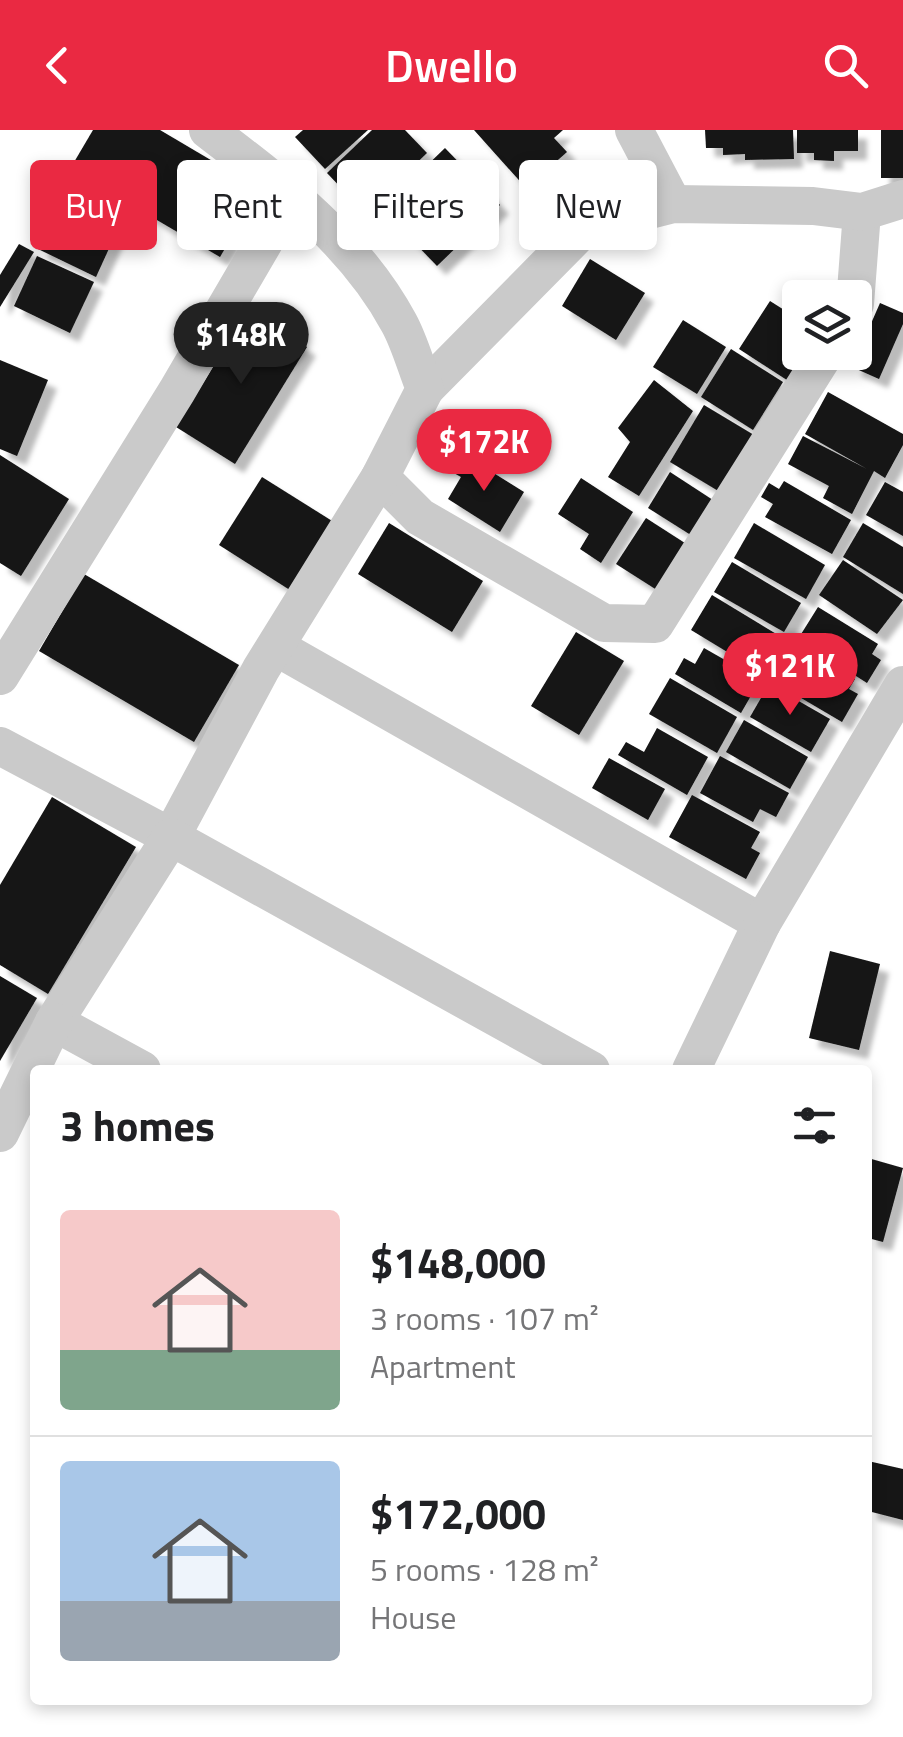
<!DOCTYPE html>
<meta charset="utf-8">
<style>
:root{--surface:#fff;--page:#f2f2f2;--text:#202124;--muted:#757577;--line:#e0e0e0;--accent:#ea2942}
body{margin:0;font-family:"Titillium Web",sans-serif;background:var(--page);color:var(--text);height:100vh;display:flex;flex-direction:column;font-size:38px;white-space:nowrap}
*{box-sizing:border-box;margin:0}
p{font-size:32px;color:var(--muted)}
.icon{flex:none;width:55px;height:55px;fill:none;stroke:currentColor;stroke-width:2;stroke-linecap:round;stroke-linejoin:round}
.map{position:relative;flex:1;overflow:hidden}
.sheet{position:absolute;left:30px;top:935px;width:842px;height:640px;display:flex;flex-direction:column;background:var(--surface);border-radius:10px;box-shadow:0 5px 15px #0003}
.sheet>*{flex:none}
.hud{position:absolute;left:30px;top:30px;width:845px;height:90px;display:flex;gap:20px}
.tools{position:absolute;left:782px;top:150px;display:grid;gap:20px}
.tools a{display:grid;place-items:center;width:90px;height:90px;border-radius:10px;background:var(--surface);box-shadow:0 5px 15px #0003;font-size:50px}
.price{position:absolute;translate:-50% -85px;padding:0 22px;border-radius:35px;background:var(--accent);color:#fff;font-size:32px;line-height:65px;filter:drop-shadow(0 2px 5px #0008)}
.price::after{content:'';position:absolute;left:50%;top:60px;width:30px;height:22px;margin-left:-15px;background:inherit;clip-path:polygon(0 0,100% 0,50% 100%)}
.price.active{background:#222;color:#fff}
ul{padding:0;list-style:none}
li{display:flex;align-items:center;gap:30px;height:250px;padding:0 30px}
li+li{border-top:2px solid var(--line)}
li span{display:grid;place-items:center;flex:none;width:280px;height:200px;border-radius:10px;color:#555}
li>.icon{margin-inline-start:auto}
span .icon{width:120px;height:120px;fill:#fffc;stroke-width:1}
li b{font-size:42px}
h2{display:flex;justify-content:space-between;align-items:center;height:120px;padding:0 30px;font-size:42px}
.chip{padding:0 35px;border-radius:10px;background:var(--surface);box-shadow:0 5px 15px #0003;font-size:35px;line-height:90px}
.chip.active{background:var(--accent);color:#fff}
header{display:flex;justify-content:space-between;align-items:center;height:130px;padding:0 30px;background:var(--accent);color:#fff;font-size:45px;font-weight:600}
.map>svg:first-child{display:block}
.building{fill:#141414;filter:url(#shadow)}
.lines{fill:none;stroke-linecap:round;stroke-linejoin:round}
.minor{stroke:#cacaca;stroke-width:38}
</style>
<header><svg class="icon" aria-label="back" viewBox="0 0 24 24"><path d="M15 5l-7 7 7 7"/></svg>Dwello<svg class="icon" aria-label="search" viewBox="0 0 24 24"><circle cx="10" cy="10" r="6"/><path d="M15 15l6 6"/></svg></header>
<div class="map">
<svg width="903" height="1607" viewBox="0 0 903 1607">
<defs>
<filter id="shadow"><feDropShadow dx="9" dy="9" stdDeviation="2.5" flood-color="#0004"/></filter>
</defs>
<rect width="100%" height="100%" fill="#fff"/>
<g class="building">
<polygon points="93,0 160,0 260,59 220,127 70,39"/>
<polygon points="303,0 368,0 325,39 295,7"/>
<polygon points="372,0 405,0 427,23 365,83 327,43"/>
<polygon points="474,0 563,0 554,8 567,22 526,58"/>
<polygon points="705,0 793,0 794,29 745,30 745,24 723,25 723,18 706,18"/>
<polygon points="797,0 858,0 858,21 834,21 834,31 814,30 814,23 797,23"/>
<rect x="881" y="0" width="22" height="48"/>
<polygon points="445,18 500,75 437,136 382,79"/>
<polygon points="65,63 122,90 96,147 38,119"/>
<polygon points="19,114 34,122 0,177 0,145"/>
<polygon points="37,126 94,152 70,203 14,176"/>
<polygon points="590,129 645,163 616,210 562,176"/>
<polygon points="770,171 800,190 800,222 808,222 790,252 739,219"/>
<polygon points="880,173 903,183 903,194 879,249 852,237"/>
<polygon points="248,180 307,217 235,334 176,297"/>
<polygon points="683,190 726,217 697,264 653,237"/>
<polygon points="731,219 783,252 753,300 701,267"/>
<polygon points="0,230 48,250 17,326 0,319"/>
<polygon points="654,250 693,281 639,366 608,347 630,312 618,298"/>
<polygon points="828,262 903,304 903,315 885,348 874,341 852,384 823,368 829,356 788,334 803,306 867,339 805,304"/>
<polygon points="704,275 754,305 720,362 670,332"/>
<polygon points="463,324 524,362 500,402 448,369 461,347 452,342"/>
<polygon points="0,325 69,369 21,446 0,433"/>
<polygon points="670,342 716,372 694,407 648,378"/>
<polygon points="262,347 337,394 293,462 219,415"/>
<polygon points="581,348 633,382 601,433 580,419 589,404 558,384"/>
<polygon points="784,351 851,390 832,424 765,387 773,374 761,367 769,353 779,359"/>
<polygon points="885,352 903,362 903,406 866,385"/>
<polygon points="646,388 688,415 660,462 616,434"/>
<polygon points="389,393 483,451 452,502 358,444"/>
<polygon points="754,393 825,435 806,469 734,428"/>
<polygon points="863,393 903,417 903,464 843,427"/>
<polygon points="843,430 903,470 877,504 819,465"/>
<polygon points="732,432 801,473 784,502 714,462"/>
<polygon points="84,444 239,535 194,612 39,521"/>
<polygon points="712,465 778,505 757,540 691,500"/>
<polygon points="818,477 878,514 872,524 881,530 867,553 798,509"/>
<polygon points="576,502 624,531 579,605 531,576"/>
<polygon points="796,515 855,549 849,559 858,564 842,592 774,552"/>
<polygon points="704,518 760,550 741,583 675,544 684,528 695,534"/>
<polygon points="670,548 737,587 717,623 649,584"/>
<polygon points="769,554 830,589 811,622 750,587"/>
<polygon points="744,590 808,627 790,659 726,622"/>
<polygon points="657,598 708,627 687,665 618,625 626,612 644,622"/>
<polygon points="720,626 789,663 776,687 760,679 753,692 700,663"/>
<polygon points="609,628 665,659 648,690 592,658"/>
<polygon points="692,665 760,702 751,718 760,723 746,749 669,707"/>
<polygon points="52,667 136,717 48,864 0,835 0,755"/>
<polygon points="830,821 880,834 859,920 809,908"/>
<polygon points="0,846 37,868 0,931"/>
<polygon points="868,1028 903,1038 883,1112 868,1108"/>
<polygon points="868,1331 903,1339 903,1390 868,1381"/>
</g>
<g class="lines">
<g class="minor">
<polyline points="634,0 673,74"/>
<polyline points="855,174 862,82"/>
<polyline points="425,259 586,96 673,74 813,76 862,82 903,69"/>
<polyline points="380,347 420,387 604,493 655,494 826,222"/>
<polyline points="276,517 762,793 691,940"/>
<polyline points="0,546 177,261 292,64"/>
<path d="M0,616l171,91 90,-168 119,-192 45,-88c-9,-22 -15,-46 -26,-66 -44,-82 -119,-138 -191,-193"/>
<polyline points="762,793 903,555"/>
<polyline points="142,940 54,892 171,707 591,940"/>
<polyline points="0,1003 54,892"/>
</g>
</g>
</svg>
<div class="tools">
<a><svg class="icon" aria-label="layers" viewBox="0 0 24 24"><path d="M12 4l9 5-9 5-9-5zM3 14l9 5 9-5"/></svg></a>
</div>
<b class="price active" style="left:241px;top:257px">$148K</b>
<b class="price" style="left:484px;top:364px">$172K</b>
<b class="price" style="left:790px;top:588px">$121K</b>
<div class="hud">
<a class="chip active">Buy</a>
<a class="chip">Rent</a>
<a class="chip">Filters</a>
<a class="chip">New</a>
</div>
<section class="sheet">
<h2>3 homes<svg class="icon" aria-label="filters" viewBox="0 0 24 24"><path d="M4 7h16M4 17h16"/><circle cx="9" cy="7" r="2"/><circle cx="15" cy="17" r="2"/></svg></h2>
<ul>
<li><span style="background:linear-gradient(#f6c9c9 70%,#7fa58c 0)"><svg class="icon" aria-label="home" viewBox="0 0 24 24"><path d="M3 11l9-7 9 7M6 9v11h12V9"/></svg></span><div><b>$148,000</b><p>3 rooms · 107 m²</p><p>Apartment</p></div></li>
<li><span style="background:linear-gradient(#a9c7e8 70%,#9aa5b1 0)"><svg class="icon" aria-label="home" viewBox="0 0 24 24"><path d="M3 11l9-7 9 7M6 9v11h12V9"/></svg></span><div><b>$172,000</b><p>5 rooms · 128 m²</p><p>House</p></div></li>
</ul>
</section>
</div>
